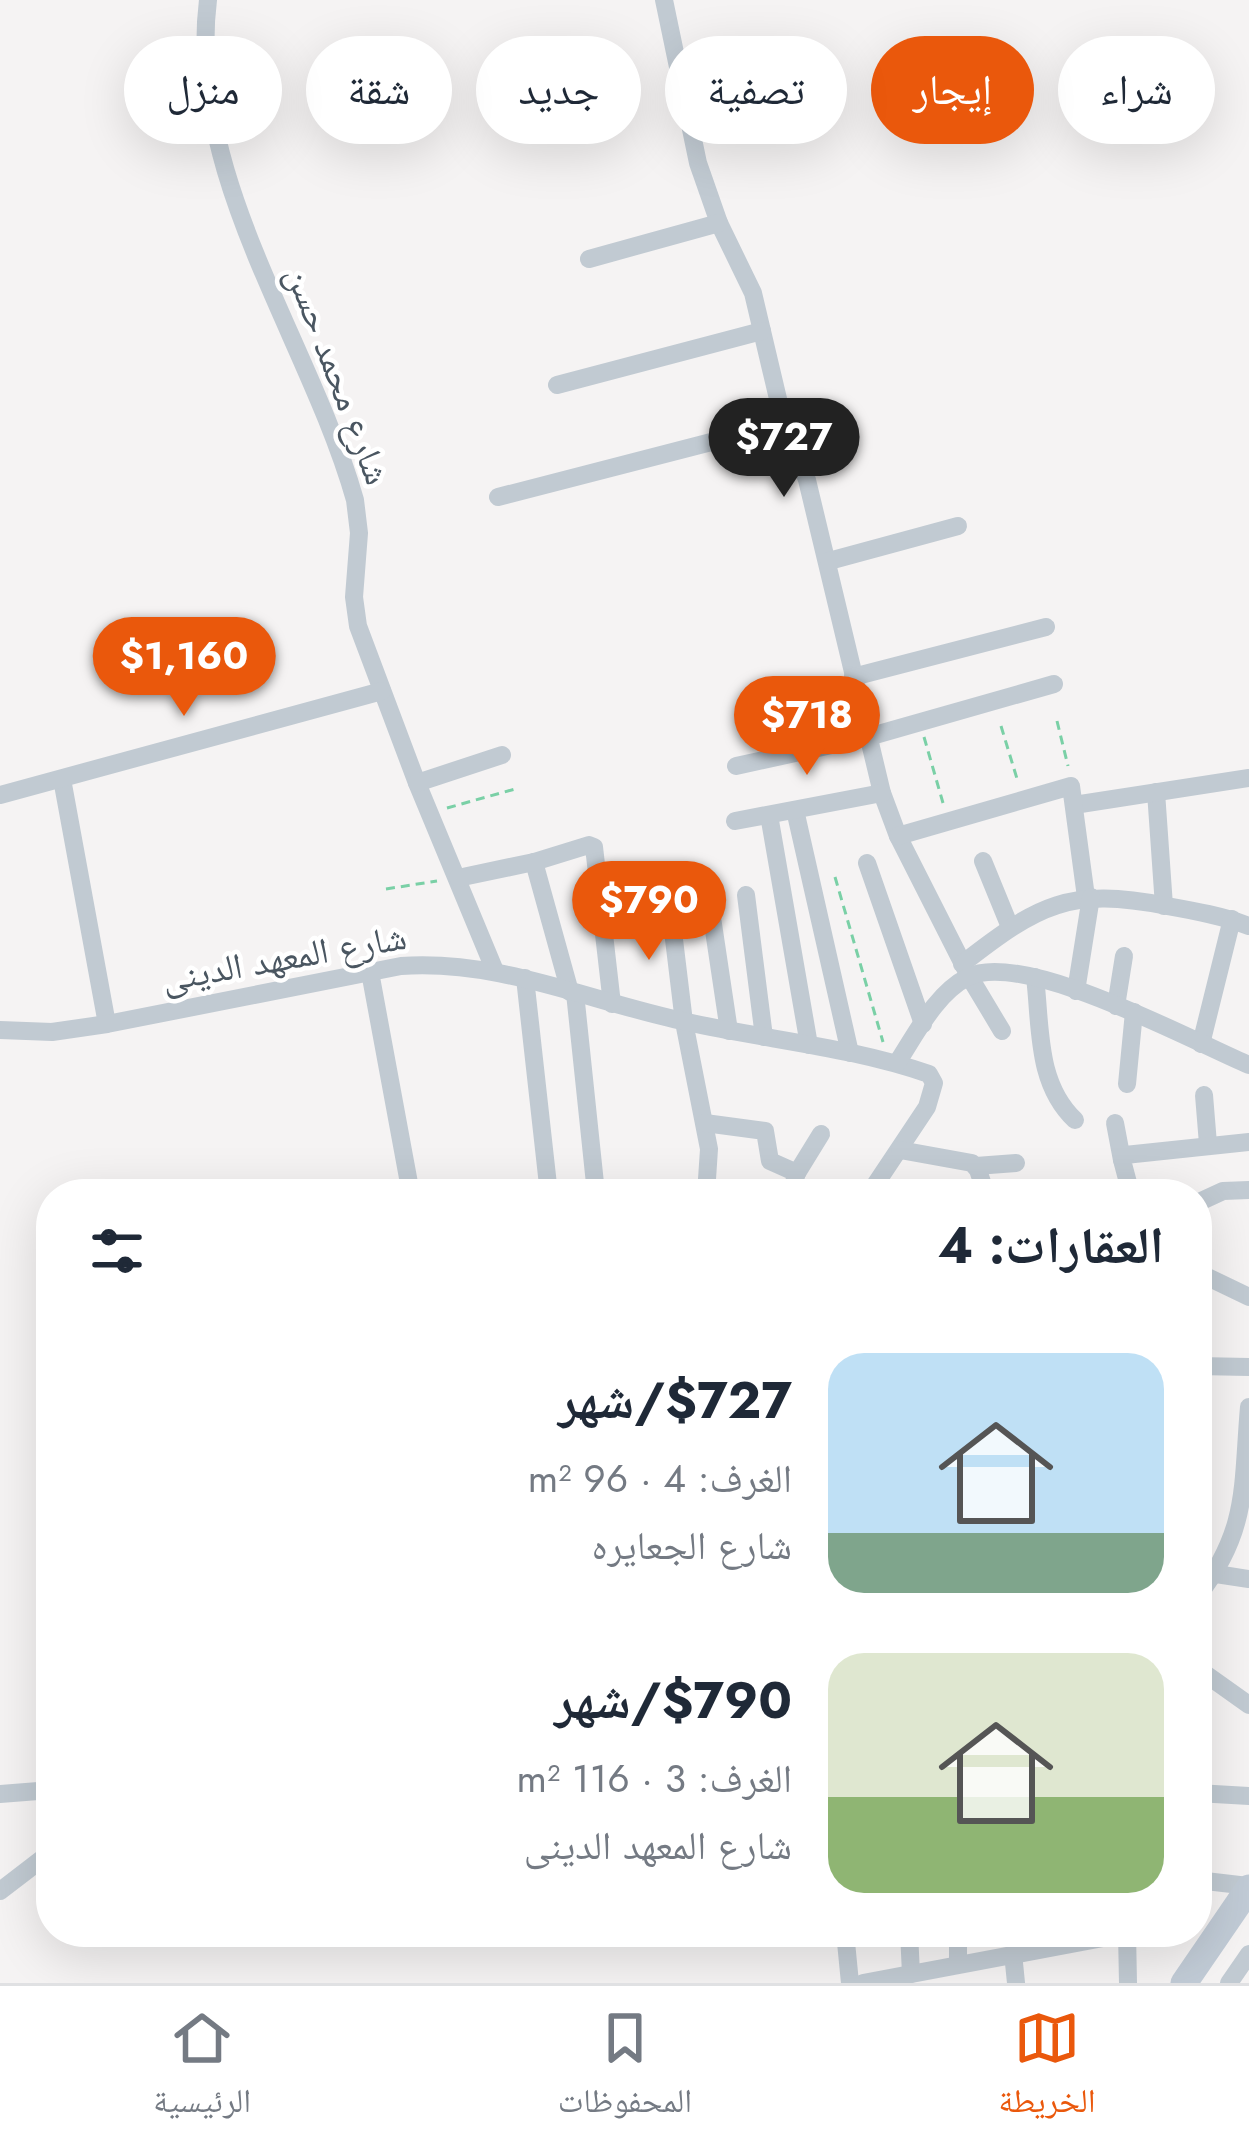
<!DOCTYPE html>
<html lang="ar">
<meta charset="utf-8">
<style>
:root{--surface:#fff;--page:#f6f6f7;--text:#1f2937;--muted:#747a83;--line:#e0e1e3;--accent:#ea580c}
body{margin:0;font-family:Jost,"Noto Naskh Arabic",sans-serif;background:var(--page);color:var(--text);direction:rtl;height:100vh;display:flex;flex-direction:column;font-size:45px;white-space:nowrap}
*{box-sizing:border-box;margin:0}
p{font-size:39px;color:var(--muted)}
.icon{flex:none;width:66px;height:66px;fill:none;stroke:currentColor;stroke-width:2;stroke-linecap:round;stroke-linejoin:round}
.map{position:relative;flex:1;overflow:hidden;direction:ltr}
.sheet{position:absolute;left:36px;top:1179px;width:1176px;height:768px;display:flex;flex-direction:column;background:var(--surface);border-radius:48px;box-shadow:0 12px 48px #0002;direction:rtl}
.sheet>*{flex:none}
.hud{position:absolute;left:36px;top:36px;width:1179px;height:108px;direction:rtl;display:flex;gap:24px}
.price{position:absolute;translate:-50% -102px;padding:0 27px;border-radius:42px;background:var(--accent);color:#fff;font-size:39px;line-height:78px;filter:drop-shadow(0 3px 6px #0008)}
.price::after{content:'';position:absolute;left:50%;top:72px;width:36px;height:27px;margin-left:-18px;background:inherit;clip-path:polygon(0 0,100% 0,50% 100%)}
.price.current{background:#222;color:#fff}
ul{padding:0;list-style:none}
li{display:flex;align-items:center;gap:36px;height:300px;padding:0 48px}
li span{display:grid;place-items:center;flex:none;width:336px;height:240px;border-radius:36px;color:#555}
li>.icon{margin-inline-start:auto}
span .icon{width:144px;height:144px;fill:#fffc;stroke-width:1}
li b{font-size:51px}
h2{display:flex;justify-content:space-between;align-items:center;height:144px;padding:0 48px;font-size:51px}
.pill{padding:0 42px;border-radius:54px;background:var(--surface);box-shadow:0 12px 48px #0002;font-size:42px;line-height:108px}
.pill.current{background:var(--accent);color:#fff}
.menu{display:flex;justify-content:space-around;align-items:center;height:168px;border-top:3px solid var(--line);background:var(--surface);font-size:33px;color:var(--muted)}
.menu a{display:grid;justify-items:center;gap:6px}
.menu .current{color:var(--accent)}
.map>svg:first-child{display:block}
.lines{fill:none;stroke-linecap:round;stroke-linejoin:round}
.path{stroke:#7ad0a6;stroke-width:3;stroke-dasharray:9 6;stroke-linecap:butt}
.street{stroke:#c1cad2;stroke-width:18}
.secondary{stroke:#c1cbd6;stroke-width:27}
.labels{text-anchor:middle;stroke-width:9;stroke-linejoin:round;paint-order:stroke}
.street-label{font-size:36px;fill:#4a5661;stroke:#fff}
</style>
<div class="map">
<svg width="1249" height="1983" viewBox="0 0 1249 1983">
<rect width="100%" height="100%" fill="#f5f3f3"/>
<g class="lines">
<g class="path">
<polyline points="1057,721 1068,766"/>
<polyline points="1001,726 1018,782"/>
<polyline points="924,737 943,803"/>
<polyline points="447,808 515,789"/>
<polyline points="835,877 883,1042"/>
<polyline points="386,889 437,881"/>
</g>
<g class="street">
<path d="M208,0c-22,176 101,338 147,500l4,33 -5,64 4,29 59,157 78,188"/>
<polyline points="664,0 698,163 719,223 753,293 779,403 807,480 882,793 898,836 969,976 1002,1031"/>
<polyline points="589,259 719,223"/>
<polyline points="557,385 762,331"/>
<polyline points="498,497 785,423"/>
<polyline points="829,561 958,526"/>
<polyline points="853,677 1046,627"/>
<polyline points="736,766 868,737 1054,684"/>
<polyline points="62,779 107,1024"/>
<polyline points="417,783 502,755"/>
<polyline points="1156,792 1164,906"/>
<polyline points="0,795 382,691"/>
<polyline points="1074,805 1249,778"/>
<polyline points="795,810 850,1053"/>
<polyline points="769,815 809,1045"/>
<polyline points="735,821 882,793"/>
<polyline points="898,836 1071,786 1086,897"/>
<polyline points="983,861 1010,927"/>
<polyline points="534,862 570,992"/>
<polyline points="867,863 923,1024"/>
<polyline points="458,878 534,862 589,845 594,847 612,1004"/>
<polyline points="746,895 764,1037"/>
<polyline points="669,898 684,1022 709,1149 706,1194"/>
<polyline points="710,904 729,1031"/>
<path d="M962,964c77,-60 107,-77 205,-58 28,5 56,10 82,20"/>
<polyline points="370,972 411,1194"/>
<path d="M1035,977c6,50 1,106 40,143"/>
<polyline points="525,978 549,1194"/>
<polyline points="1076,991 1091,897"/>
<polyline points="575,993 596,1193"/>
<polyline points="1116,1006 1124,956"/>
<path d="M0,1030l52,2 55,-8 294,-58c99,-7 190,36 286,56 81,18 164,25 242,52l5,9 -7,24 -58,87"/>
<polyline points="1201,1044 1232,919"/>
<path d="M897,1063c19,-29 39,-70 71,-86 55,-28 224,64 281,88"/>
<polyline points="1127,1084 1134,1012"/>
<polyline points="1204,1095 1208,1144"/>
<polyline points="705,1123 765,1131 770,1161 797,1173 790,1194"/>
<polyline points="1115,1123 1122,1160"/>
<polyline points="900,1150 972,1163 978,1170 986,1194"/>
<polyline points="976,1166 1016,1163"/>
<polyline points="797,1173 821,1134"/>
<polyline points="1131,1194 1122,1160 1125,1155 1249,1142"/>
<polyline points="1197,1203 1223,1191 1249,1190"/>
<polyline points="1197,1272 1249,1297"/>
<polyline points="1197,1366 1249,1367"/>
<polyline points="1216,1574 1249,1579"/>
<path d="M1197,1597c52,-67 45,-110 52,-190"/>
<polyline points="1197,1668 1249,1705"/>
<polyline points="1197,1793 1249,1796"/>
<polyline points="0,1794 51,1790"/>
<polyline points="1197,1880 1249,1886"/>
<polyline points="0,1891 51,1852"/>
<polyline points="845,1932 850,1983"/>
<polyline points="909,1932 911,1974"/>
<polyline points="1127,1932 1128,1983"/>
<polyline points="1013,1953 1016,1983"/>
<polyline points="958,1964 958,1932"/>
<polyline points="863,1983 1135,1932"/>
<polyline points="1229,1983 1249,1954"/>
</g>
<polyline class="secondary" points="1184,1983 1249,1888"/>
</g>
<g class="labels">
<g class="street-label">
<text transform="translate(339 375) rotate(69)" y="13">شارع محمد حسن</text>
<text transform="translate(284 957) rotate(-10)" y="13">شارع المعهد الدينى</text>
</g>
</g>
</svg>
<b class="price current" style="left:784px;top:500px">$727</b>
<b class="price" style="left:184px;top:719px">$1,160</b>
<b class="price" style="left:807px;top:778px">$718</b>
<b class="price" style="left:649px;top:963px">$790</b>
<div class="hud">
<a class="pill">شراء</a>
<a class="pill current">إيجار</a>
<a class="pill">تصفية</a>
<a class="pill">جديد</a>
<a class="pill">شقة</a>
<a class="pill">منزل</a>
</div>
<section class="sheet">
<h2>العقارات: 4<svg class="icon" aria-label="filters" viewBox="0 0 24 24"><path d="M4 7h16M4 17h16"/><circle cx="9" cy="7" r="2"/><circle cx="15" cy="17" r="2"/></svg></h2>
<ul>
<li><span style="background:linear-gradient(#bfe0f5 75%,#7fa58c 0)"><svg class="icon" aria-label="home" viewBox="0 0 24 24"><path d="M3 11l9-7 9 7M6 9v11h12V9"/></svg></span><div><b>$727/شهر</b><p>الغرف: 4 · 96 m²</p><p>شارع الجعايره</p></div></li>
<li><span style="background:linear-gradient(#dfe7d0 60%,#8fb573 0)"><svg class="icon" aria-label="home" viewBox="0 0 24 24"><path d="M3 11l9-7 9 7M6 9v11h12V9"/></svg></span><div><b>$790/شهر</b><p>الغرف: 3 · 116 m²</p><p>شارع المعهد الدينى</p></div></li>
</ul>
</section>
</div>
<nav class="menu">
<a class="current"><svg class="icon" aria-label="map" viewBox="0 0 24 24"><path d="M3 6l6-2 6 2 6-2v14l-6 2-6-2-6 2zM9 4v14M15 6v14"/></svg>الخريطة</a>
<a><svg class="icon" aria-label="saved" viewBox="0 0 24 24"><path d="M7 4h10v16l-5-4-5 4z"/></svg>المحفوظات</a>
<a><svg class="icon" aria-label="home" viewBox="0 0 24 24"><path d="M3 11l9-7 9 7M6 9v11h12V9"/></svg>الرئيسية</a>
</nav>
